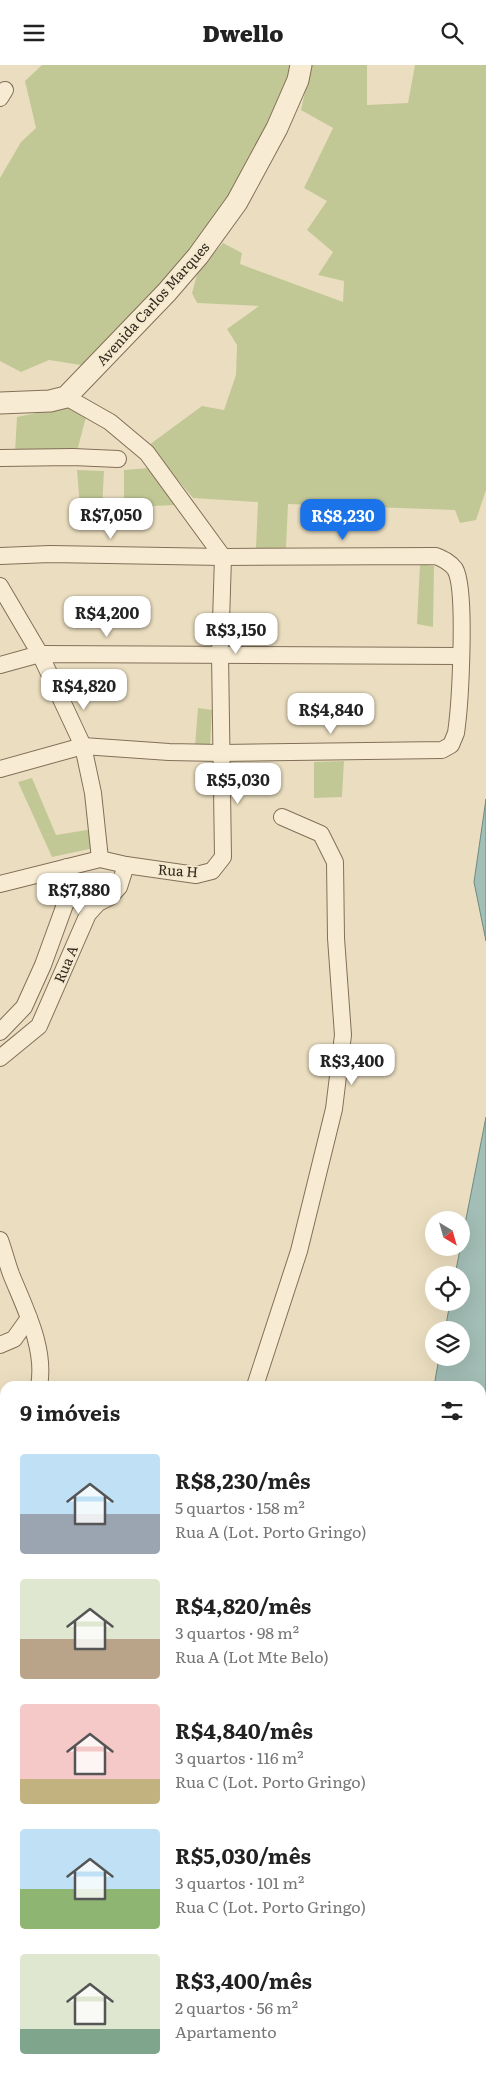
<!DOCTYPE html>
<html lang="pt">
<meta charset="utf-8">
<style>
:root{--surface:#fff;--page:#f2f2f2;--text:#222;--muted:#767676;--accent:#1a73e8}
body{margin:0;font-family:Literata,serif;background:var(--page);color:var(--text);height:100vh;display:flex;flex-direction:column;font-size:19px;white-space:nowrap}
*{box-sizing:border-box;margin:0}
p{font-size:16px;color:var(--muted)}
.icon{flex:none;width:28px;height:28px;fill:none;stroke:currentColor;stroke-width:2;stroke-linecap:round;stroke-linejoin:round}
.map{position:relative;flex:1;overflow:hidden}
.details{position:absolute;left:0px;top:1316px;width:486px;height:696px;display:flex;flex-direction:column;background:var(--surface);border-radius:15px 15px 0 0;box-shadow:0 5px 20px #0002}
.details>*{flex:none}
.needle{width:32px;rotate:143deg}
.fabs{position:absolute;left:425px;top:1146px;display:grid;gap:10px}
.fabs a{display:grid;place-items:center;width:45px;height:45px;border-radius:50%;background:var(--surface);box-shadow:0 5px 20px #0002;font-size:25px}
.price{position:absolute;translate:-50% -42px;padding:0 11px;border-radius:10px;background:#fff;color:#222;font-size:16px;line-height:32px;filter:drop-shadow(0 1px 2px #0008)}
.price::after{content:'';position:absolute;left:50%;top:30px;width:15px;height:11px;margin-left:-8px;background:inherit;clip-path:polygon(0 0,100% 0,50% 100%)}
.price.selected{background:var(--accent);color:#fff}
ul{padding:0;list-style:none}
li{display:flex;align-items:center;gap:15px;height:125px;padding:0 20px}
li span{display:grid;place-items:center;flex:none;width:140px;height:100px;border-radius:5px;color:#555}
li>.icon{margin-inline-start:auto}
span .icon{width:60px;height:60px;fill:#fffc;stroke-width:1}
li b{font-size:21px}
h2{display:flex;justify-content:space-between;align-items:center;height:60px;padding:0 20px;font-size:21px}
header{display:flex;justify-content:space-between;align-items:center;height:65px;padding:0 20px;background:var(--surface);font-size:22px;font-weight:800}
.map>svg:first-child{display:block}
.green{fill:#c2c895}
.water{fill:#a3beb6;stroke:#6b8b83}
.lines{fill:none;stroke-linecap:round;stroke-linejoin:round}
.minor-casing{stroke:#836f59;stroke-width:18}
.tertiary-casing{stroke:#836f59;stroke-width:23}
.minor{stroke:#f7ecd3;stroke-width:16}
.tertiary{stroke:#f7ecd3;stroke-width:21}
.labels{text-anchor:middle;stroke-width:4;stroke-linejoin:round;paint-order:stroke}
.street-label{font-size:14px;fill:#34281d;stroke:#f3e9cf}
</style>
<header><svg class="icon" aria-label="menu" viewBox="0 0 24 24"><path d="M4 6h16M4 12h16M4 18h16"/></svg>Dwello<svg class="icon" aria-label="search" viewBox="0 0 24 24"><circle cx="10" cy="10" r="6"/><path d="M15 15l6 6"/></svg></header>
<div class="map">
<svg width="486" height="2012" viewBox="0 0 486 2012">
<rect width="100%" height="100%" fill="#ebdec0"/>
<g class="green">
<polygon points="42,0 293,0 291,13 234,125 174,205 87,301 49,295 21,307 0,296 0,113 21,77 36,63 25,16"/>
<polygon points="311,0 367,0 367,40 408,38 415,0 486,0 486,425 476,455 460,458 455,445 288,439 286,483 256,483 258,437 193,433 149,380 202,341 224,345 236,310 237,280 227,264 259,241 197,238 192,228 198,206 223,178 242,188 240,199 343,237 344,216 318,210 333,187 307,165 327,136 304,123 333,63 301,45"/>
<polygon points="67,342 86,352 77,386 15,387 17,352"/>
<polygon points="149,403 176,440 124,442 124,405"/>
<polygon points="77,405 104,406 102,443 80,443"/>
<polygon points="420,499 434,501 433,562 417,559"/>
<polygon points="198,643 212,645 210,682 195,681"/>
<polygon points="344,696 342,732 314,733 314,697"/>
<polygon points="32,713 56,770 93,764 94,783 52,792 18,717"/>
<polygon points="5,1945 5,2008 271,2008 265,2012 0,2012 0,1946"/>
</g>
<g class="water">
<polygon points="486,734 486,876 474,817"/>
<polygon points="486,1052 486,2012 265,2012 271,2008 481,2008 481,1321 434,1321 439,1293 461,1292 461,1265 445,1265 450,1238 461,1238 461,1210 455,1210"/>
</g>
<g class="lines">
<g class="minor-casing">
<g id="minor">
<polyline points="0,33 5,25"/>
<polyline points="66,332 110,357 147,388 223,492"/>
<polyline points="0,393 73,392 118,394"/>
<path d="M0,491l50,-2 173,3 213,-1c7,3 14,6 19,13 12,20 5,137 1,164l-5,12 -9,5 -221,3 -52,-1 -86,-6 -83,23"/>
<polyline points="0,521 40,589 83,681 93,728 100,794"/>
<polyline points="0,600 40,589 460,591"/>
<polyline points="0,819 100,794 126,800 196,810 212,806 223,792 220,589 223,492"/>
<polyline points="67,834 90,835 98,838"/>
<polyline points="0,967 24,942 43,900 67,834 67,802"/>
<polyline points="0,993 39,961 88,849 98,838 110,832 119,822 126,800"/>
<path d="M0,1175c4,11 7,23 11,34 14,35 35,74 28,112"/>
<polyline points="0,1280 14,1274 29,1253"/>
<polyline points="255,1321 299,1186 334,1044 343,970 336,873 335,797 321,769 282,752"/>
<polyline points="0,1388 5,1385"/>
<polyline points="0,1788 5,1785"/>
</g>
</g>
<g class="tertiary-casing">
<polyline id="tertiary" points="0,338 50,336 66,332 167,227 198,191 237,137 277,63 298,15 301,0"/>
</g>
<use href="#minor" class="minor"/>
<use href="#tertiary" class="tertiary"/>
</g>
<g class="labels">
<g class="street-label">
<text transform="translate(153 239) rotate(-48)" y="5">Avenida Carlos Marques</text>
<text transform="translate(178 806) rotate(4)" y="5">Rua H</text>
<text transform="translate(66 899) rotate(-67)" y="5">Rua A</text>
</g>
</g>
</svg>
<div class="fabs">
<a><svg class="needle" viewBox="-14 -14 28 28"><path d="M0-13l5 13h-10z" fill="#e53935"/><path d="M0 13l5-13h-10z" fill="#767676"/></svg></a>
<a><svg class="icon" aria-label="locate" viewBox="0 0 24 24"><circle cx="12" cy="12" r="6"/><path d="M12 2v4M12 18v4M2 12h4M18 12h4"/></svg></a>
<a><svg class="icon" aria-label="layers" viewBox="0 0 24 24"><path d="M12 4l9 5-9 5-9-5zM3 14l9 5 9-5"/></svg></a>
</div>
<b class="price" style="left:111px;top:475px">R$7,050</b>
<b class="price selected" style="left:343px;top:476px">R$8,230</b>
<b class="price" style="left:107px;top:573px">R$4,200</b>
<b class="price" style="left:236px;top:590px">R$3,150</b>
<b class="price" style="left:84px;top:646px">R$4,820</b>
<b class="price" style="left:331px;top:670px">R$4,840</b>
<b class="price" style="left:238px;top:740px">R$5,030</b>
<b class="price" style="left:79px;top:850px">R$7,880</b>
<b class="price" style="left:352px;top:1021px">R$3,400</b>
<section class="details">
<h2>9 imóveis<svg class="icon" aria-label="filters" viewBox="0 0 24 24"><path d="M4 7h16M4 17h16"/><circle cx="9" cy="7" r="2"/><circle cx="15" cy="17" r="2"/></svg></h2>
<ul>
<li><span style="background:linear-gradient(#bfe0f5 60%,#9aa5b1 0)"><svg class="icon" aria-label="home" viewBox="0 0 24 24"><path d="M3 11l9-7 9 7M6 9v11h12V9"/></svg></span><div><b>R$8,230/mês</b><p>5 quartos · 158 m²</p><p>Rua A (Lot. Porto Gringo)</p></div></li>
<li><span style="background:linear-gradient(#dfe7d0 60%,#b9a48a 0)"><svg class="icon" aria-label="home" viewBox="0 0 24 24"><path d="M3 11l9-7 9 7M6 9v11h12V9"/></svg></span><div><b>R$4,820/mês</b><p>3 quartos · 98 m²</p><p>Rua A (Lot Mte Belo)</p></div></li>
<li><span style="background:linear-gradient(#f6c9c9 75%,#c2b280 0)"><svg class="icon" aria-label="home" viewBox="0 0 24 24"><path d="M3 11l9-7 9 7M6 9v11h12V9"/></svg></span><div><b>R$4,840/mês</b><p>3 quartos · 116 m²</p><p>Rua C (Lot. Porto Gringo)</p></div></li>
<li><span style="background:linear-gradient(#bfe0f5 60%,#8fb573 0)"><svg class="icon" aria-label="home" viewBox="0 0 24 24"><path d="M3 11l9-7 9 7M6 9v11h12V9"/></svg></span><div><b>R$5,030/mês</b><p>3 quartos · 101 m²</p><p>Rua C (Lot. Porto Gringo)</p></div></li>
<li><span style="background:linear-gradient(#dfe7d0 75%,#7fa58c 0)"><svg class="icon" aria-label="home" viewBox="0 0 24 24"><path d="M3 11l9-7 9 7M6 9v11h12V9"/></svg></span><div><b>R$3,400/mês</b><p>2 quartos · 56 m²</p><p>Apartamento</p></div></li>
</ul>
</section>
</div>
